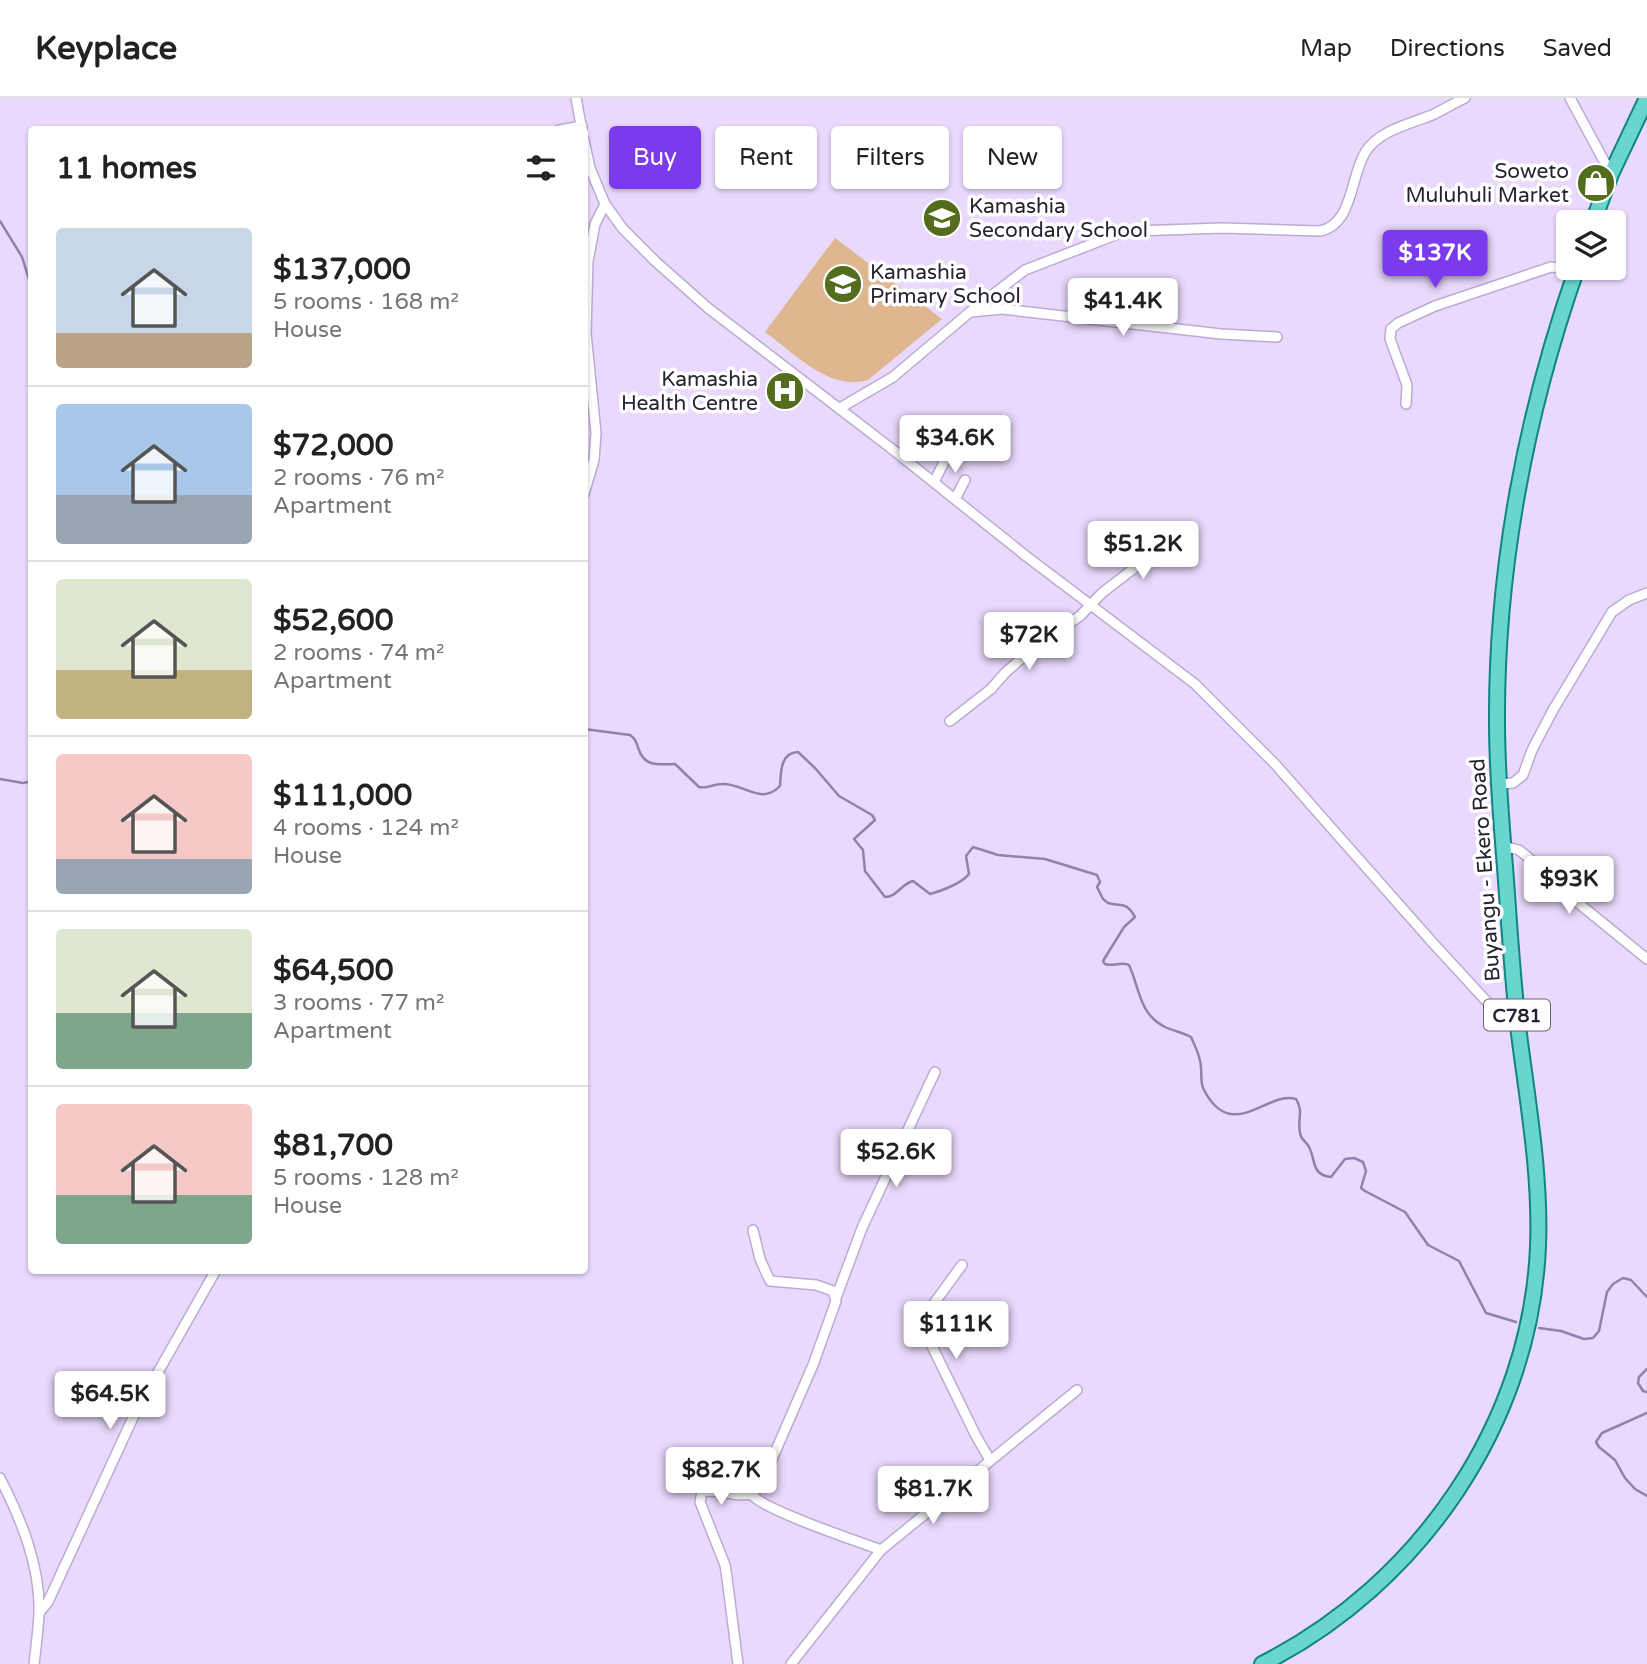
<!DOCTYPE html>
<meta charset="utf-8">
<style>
:root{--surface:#fff;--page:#f2f2f2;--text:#222;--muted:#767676;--line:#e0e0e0;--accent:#7c3aed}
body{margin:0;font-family:"Varela Round",sans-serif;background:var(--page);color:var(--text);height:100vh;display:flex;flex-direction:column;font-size:26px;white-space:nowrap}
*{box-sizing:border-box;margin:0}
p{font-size:23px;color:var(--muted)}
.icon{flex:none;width:38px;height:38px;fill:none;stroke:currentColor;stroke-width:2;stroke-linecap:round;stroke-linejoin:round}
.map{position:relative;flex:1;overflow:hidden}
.drawer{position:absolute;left:28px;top:28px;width:560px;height:1148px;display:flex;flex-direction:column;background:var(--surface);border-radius:7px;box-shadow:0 2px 5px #0004}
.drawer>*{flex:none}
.guide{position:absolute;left:609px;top:28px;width:665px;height:63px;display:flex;gap:14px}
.buttons{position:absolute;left:1556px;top:112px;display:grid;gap:14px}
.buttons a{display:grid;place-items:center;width:70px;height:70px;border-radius:7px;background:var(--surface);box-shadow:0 2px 5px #0004;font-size:35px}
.price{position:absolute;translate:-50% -60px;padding:0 16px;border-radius:7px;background:#fff;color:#222;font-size:23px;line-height:46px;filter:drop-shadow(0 2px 4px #0008)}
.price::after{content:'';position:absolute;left:50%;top:42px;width:21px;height:16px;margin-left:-10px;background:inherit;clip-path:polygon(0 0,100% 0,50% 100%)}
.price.active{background:var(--accent);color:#fff}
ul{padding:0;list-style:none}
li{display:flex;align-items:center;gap:21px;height:175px;padding:0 28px}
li+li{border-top:2px solid var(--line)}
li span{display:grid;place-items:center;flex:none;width:196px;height:140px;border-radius:7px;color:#555}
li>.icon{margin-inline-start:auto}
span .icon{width:84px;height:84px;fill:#fffc;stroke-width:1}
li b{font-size:30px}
h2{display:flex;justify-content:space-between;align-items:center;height:84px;padding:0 28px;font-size:30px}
.tag{padding:0 24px;border-radius:7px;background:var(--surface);box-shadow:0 2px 5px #0004;font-size:24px;line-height:63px}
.tag.active{background:var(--accent);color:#fff}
header{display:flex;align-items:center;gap:42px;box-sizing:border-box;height:98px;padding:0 35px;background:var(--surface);border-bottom:2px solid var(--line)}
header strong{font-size:33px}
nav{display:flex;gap:38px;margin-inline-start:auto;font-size:24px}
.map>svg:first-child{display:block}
.green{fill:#deb690}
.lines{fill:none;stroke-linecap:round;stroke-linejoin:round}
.stream{stroke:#9480ac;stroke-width:2.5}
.minor-casing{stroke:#bdaad4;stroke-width:12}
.primary-casing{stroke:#118581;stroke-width:18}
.minor{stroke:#fff;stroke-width:9}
.primary{stroke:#68d6cd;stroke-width:14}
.labels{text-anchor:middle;stroke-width:7;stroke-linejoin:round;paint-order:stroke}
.shield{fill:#fff;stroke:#696470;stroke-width:2}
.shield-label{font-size:19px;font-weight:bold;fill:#292232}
.poi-label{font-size:21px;fill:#292232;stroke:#fff;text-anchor:end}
.street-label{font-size:21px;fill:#292232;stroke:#fff}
</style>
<header>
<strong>Keyplace</strong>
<nav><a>Map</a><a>Directions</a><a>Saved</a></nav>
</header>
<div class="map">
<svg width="1647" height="1566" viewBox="0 0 1647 1566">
<rect width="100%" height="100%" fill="#e9dafd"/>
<path class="green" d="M835,140l107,81 -74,61c-38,12 -74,-27 -103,-48z"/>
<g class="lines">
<g class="stream">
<polyline points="0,123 22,159 32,191"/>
<path d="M584,631l46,6c7,5 6,8 9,15 6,18 22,14 36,14l24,23c9,2 14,-3 23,-3 22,-1 39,22 58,2 1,-14 0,-33 18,-34l17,16 24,28 33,19 3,5 -21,19 9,11 2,21 20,26c12,0 16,-13 28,-16l17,13c12,-3 32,-11 39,-20l-3,-18 7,-9 25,8 47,4 52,16 3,7 -3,5 6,12 5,4c14,4 18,-2 27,14l-11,10 -21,34 2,3c9,3 16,-3 24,1 11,24 10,49 36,62 8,4 17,5 26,10 4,9 10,20 10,31 1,8 -1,15 3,22 28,54 64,0 92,9 8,12 1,21 4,34 1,7 6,8 9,14 7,13 2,28 22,30l14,-18 9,-1 9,4 3,9 -5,17 4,3 40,21 23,33 31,16 27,52 30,9"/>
<polyline points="0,681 23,685 32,683"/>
<polyline points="1539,1230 1561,1233 1584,1241 1593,1240 1599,1233 1607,1194 1613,1186 1623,1180 1631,1182 1647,1199"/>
<polyline points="1647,1271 1639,1279 1638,1285 1643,1293 1647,1294"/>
<polyline points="1647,1315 1602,1335 1596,1344 1599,1349 1615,1362 1625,1380 1635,1391 1647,1398"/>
</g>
<g class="minor-casing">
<g id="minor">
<polyline points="576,0 582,32"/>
<polyline points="1570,0 1611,76"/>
<polyline points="559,32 582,28"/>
<polyline points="584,42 590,70 605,106 623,131 655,163 708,210 892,351 1026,458 1195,586 1275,666 1432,844 1501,919 1518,923"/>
<polyline points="971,214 1002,211 1221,236 1277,239"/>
<polyline points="1406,306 1407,287 1390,241 1391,231 1398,225 1435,208 1551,169 1576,171"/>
<path d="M840,310l53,-31 77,-65 55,-42 93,-36 17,-3 87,-3 98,3c34,-7 30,-56 46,-80 14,-21 44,-27 66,-36 11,-5 22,-12 33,-17"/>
<polyline points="934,384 947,358 956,351"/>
<polyline points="584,396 594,362 596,335 586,235 588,163 595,126 605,106"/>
<polyline points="955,401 965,382"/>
<polyline points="950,623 991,591 1005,575 1032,551 1080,518 1102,495 1137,468 1161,442 1177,435"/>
<polyline points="1499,686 1513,685 1523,677 1532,652 1553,612 1612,514 1629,502 1647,495"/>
<polyline points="1503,748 1519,752 1530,761 1566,795 1647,861"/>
<polyline points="962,1167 935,1204 924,1223 929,1242 976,1338 990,1362"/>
<polyline points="836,1200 862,1130 935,974"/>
<path d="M0,1380c21,41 41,89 39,137 -1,16 -3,33 -5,49"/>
<polyline points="751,1396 757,1391 766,1375 813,1267 836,1203 833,1193 816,1187 770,1183 760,1161 753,1132"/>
<polyline points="39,1515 48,1504 136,1313 216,1172"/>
<path d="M738,1566l-11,-86 -2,-13 -25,-63 2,-10c16,-4 33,6 49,2 12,16 106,47 130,56"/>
<polyline points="791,1566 881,1452 1077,1292"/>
</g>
</g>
<g class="primary-casing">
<g id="primary">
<polyline points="1593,124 1611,76 1647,0"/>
<path d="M1262,1566c157,-79 269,-241 276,-418 3,-73 -11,-147 -20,-220 -6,-53 -9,-106 -13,-159 -4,-48 -8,-96 -8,-144 -1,-154 29,-310 80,-455"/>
</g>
</g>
<use href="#minor" class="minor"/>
<use href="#primary" class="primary"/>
</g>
<defs>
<g id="shop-disc" transform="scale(2.0125)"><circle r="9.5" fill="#536c1d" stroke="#fff"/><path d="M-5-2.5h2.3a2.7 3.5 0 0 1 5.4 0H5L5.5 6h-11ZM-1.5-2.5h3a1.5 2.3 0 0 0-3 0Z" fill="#fff"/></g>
<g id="school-disc" transform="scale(2.0125)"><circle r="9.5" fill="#536c1d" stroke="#fff"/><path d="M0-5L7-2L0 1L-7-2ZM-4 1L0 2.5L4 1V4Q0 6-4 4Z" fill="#fff"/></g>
<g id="hospital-disc" transform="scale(2.0125)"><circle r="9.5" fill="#536c1d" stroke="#fff"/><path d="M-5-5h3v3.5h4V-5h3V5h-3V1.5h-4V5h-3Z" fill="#fff"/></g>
</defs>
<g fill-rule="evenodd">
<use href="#shop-disc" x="1596" y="85"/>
<use href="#school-disc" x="942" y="120"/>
<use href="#school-disc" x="843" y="186"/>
<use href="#hospital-disc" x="785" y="293"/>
</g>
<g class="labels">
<rect class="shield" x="1484" y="901.5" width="66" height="31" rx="5"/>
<g class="shield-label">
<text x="1517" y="924">C781</text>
</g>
<g class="poi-label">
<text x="1569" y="80">Soweto<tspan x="1569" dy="24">Muluhuli Market</tspan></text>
<text x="969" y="115" text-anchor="start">Kamashia<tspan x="969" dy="24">Secondary School</tspan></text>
<text x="870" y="181" text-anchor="start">Kamashia<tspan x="870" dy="24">Primary School</tspan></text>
<text x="758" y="288">Kamashia<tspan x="758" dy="24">Health Centre</tspan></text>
</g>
<g class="street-label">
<text transform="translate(1485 772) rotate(-94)" y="7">Buyangu - Ekero Road</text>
</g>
</g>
</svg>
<div class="buttons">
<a><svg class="icon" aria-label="layers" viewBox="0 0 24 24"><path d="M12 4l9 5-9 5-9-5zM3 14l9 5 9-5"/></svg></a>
</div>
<b class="price active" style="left:1435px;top:192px">$137K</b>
<b class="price" style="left:1123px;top:240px">$41.4K</b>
<b class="price" style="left:955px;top:377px">$34.6K</b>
<b class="price" style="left:1143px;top:483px">$51.2K</b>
<b class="price" style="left:1029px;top:574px">$72K</b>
<b class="price" style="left:1569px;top:818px">$93K</b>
<b class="price" style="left:896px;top:1091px">$52.6K</b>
<b class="price" style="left:956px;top:1263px">$111K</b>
<b class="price" style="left:110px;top:1333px">$64.5K</b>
<b class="price" style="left:721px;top:1409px">$82.7K</b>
<b class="price" style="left:933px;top:1428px">$81.7K</b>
<div class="guide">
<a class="tag active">Buy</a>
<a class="tag">Rent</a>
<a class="tag">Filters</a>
<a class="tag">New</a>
</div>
<section class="drawer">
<h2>11 homes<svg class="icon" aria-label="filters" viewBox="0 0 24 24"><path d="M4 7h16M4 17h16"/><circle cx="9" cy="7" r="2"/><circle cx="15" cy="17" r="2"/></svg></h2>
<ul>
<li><span style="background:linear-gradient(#c9d6e8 75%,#b9a48a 0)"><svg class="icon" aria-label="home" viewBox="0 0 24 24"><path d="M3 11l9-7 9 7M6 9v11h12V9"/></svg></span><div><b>$137,000</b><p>5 rooms · 168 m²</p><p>House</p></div></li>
<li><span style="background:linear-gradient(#a9c7e8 65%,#9aa5b1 0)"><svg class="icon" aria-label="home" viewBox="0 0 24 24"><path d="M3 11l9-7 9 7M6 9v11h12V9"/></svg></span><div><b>$72,000</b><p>2 rooms · 76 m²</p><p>Apartment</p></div></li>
<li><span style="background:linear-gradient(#dfe7d0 65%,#c2b280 0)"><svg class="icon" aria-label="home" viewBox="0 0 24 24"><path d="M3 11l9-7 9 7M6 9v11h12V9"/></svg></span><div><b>$52,600</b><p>2 rooms · 74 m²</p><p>Apartment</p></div></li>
<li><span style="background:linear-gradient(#f6c9c9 75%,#9aa5b1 0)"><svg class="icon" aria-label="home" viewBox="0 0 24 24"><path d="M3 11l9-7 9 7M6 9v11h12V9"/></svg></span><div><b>$111,000</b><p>4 rooms · 124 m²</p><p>House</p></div></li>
<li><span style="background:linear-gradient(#dfe7d0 60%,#7fa58c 0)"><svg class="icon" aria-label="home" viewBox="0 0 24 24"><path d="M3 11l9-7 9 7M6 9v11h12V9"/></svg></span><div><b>$64,500</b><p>3 rooms · 77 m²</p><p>Apartment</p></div></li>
<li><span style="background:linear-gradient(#f6c9c9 65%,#7fa58c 0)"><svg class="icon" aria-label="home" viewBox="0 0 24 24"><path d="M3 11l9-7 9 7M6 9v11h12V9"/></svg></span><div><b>$81,700</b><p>5 rooms · 128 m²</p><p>House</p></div></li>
</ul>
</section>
</div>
